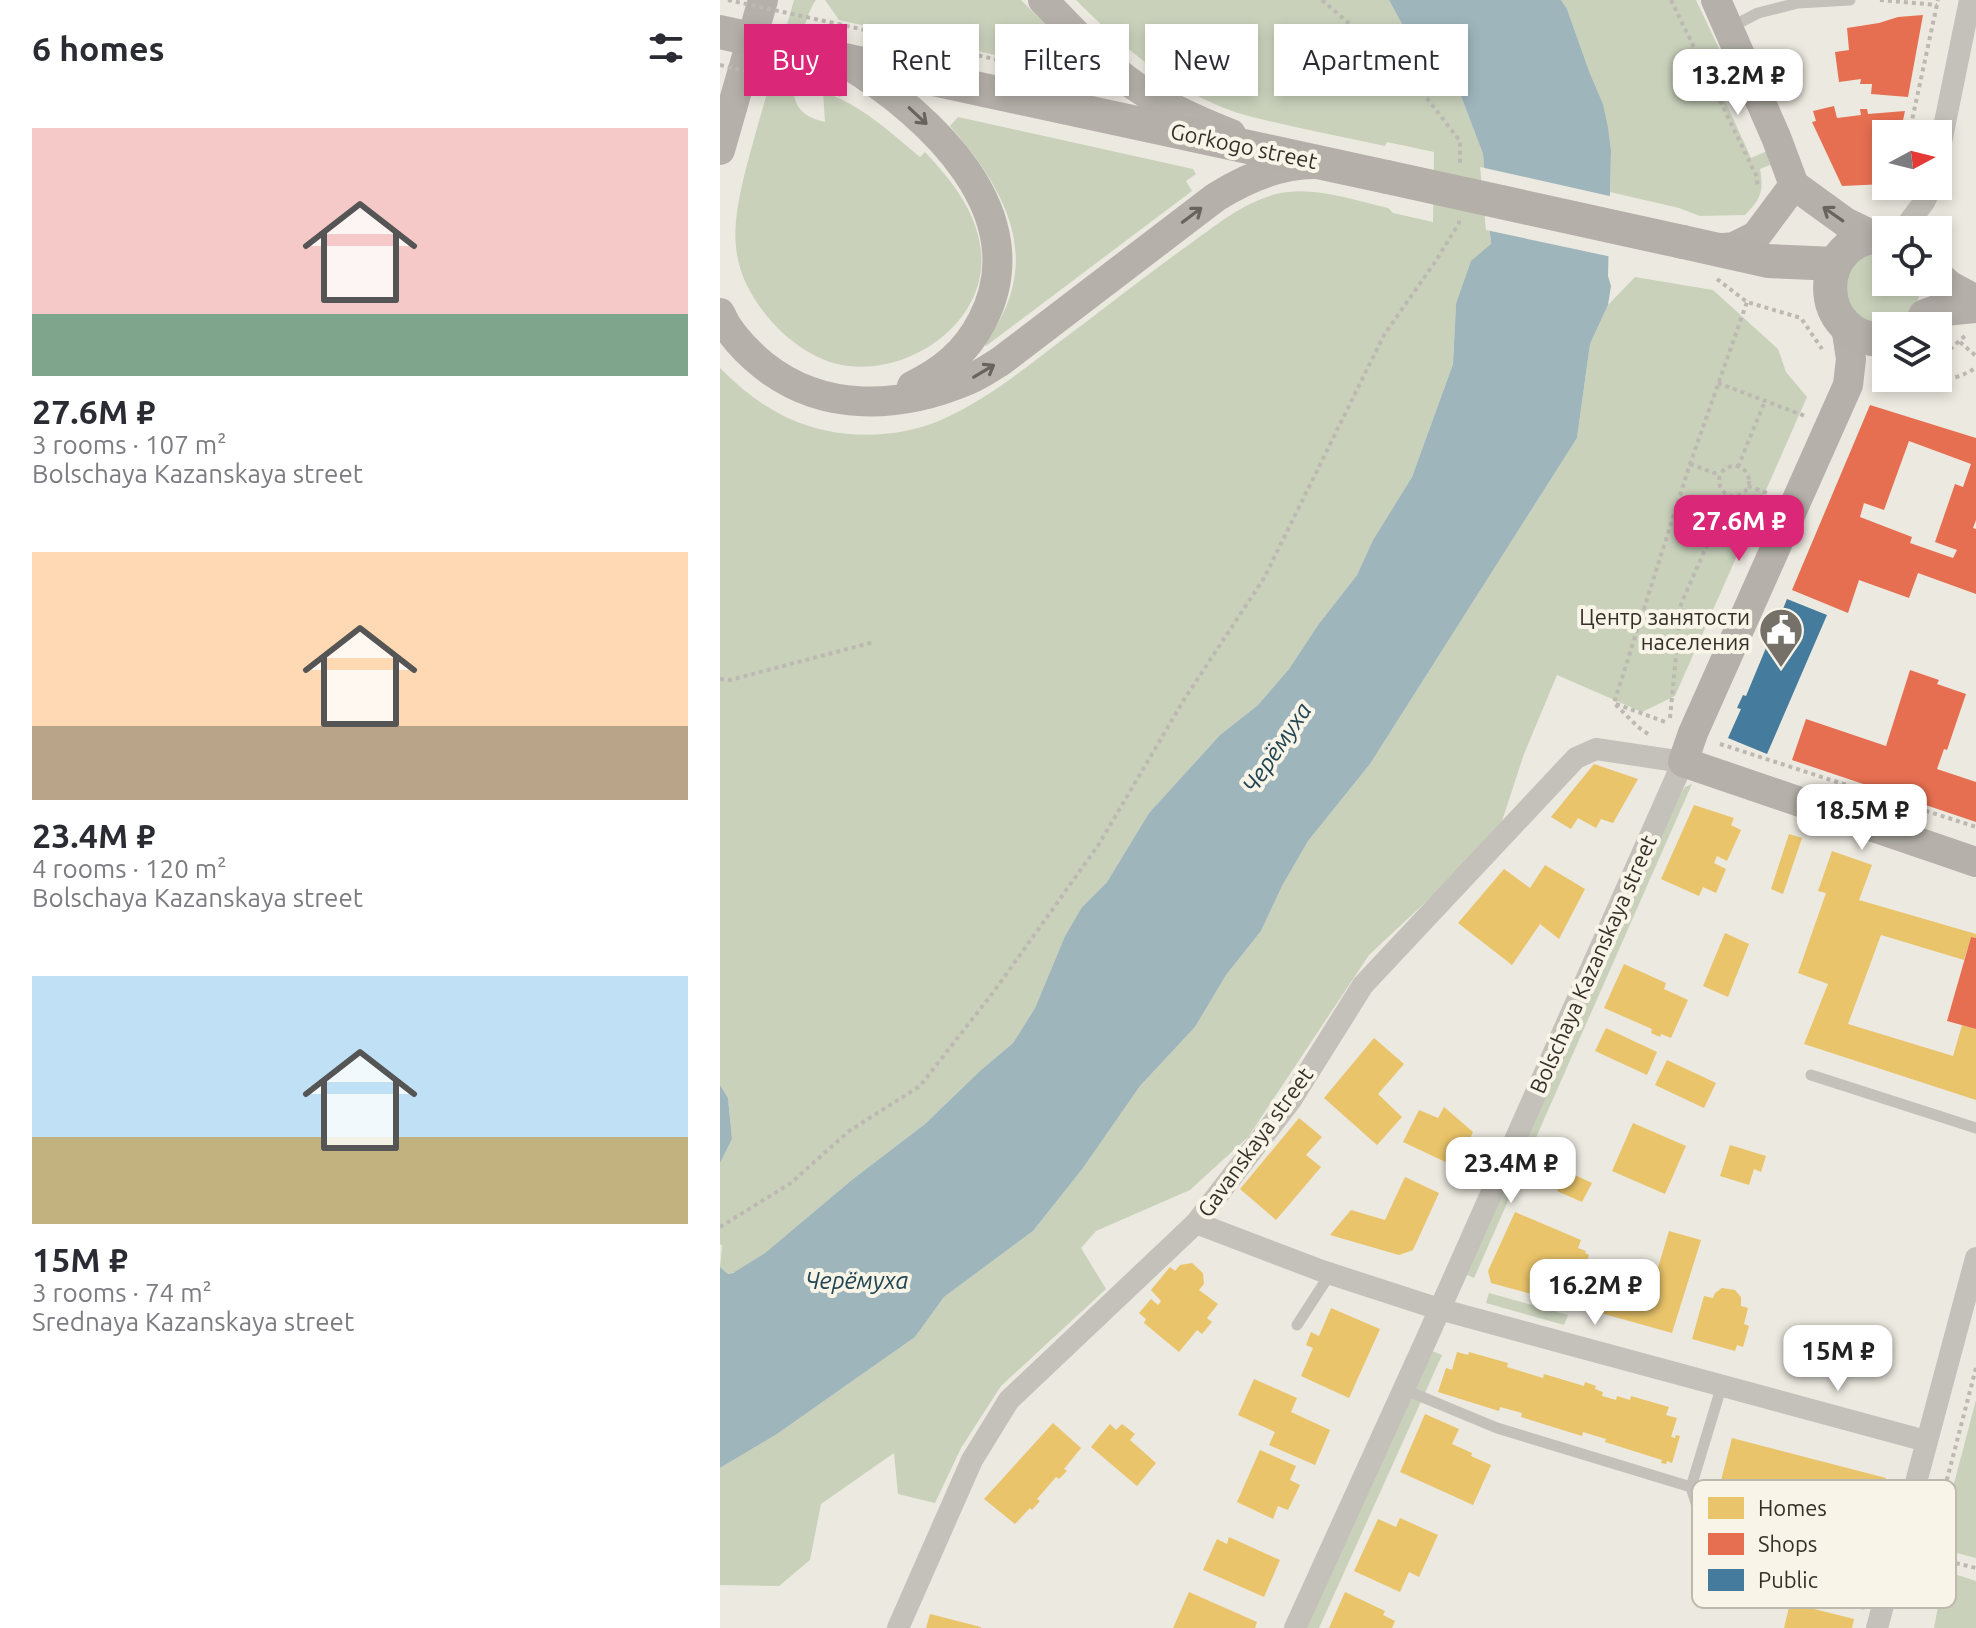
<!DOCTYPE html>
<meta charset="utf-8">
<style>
:root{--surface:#fff;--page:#f7f7f7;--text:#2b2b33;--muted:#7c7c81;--accent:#db2777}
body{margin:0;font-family:Ubuntu,sans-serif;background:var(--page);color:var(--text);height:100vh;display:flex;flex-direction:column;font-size:30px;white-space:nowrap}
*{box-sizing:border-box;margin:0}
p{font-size:26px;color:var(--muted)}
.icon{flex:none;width:44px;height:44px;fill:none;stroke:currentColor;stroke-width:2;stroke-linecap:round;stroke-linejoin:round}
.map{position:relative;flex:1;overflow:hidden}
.details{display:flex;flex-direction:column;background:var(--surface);width:720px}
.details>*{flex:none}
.guide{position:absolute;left:24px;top:24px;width:760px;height:72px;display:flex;gap:16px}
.needle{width:52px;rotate:83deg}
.buttons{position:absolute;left:1152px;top:120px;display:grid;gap:16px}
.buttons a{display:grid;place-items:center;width:80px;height:80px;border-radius:0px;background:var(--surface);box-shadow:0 4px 12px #0003;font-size:40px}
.price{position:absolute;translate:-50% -68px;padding:0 18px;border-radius:16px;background:#fff;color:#222;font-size:26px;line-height:52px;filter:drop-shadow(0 2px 4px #0008)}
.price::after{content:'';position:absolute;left:50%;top:48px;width:24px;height:18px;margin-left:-12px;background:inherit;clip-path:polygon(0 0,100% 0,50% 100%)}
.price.current{background:var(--accent);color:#fff}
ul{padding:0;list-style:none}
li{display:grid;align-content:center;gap:16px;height:424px;padding:0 32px}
li span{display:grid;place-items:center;height:248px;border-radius:0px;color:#555}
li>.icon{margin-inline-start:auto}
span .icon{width:144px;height:144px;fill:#fffc;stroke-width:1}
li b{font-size:34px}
h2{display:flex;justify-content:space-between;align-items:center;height:96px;padding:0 32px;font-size:34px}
.chip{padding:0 28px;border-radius:0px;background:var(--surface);box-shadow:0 4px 12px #0003;font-size:28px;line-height:72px}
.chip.current{background:var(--accent);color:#fff}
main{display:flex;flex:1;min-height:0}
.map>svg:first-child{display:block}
.green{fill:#c9d1bb}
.water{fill:#9eb5bb}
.pier{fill:#ece9e0}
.homes{fill:#e9c46a}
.shops{fill:#e76f51;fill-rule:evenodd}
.public{fill:#457b9d}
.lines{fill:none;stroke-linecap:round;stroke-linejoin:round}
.path{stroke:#bdb9b2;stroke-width:4;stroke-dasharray:4 4;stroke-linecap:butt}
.lane{stroke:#c4c1ba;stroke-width:11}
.street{stroke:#c4c1ba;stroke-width:22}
.secondary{stroke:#b5b1aa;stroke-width:30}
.primary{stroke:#b4afa9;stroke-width:34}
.path-bridge{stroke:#bdb9b2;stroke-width:4;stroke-dasharray:4 4;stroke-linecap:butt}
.primary-bridge{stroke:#b4afa9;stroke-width:34}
.oneway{stroke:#68635c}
.labels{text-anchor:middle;stroke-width:8;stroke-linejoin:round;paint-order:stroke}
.street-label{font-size:22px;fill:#352f28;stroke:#f8f4e8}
.poi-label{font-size:22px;fill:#352f28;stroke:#f8f4e8;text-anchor:end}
.water-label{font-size:24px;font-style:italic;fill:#214553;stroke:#f8f4e8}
.key{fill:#f8f4e8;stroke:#beb9ae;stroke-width:2}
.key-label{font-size:22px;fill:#352f28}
</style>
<main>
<section class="details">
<h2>6 homes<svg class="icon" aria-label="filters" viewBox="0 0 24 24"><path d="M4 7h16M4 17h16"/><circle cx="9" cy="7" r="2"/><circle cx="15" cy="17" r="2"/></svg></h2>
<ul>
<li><span style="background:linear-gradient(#f6c9c9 75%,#7fa58c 0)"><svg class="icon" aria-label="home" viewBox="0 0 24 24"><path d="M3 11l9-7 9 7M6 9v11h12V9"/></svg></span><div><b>27.6M ₽</b><p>3 rooms · 107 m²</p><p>Bolschaya Kazanskaya street</p></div></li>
<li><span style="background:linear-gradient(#ffd9b3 70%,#b9a48a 0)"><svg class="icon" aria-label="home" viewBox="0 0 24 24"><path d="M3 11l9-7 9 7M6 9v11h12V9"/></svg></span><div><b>23.4M ₽</b><p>4 rooms · 120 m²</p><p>Bolschaya Kazanskaya street</p></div></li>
<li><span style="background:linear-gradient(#bfe0f5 65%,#c2b280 0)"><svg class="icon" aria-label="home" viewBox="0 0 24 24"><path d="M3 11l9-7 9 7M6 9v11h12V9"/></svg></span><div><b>15M ₽</b><p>3 rooms · 74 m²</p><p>Srednaya Kazanskaya street</p></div></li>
</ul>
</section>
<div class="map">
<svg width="1256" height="1628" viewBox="0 0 1256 1628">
<rect width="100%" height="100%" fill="#ece9e0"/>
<g class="green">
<path d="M74,0h22c-12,14 -28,84 -20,102 5,13 17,17 29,20l-2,-30c37,12 67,40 97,65l5,-5c26,28 51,58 56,98 8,74 -76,130 -144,114 -24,-6 -48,-23 -65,-42 -19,-22 -33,-45 -36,-75 -4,-35 12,-85 21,-119 12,-42 25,-85 37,-128z"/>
<polygon points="105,0 301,0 379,77 378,78 119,20"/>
<path d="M356,0h313l20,37 8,11 15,10 29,38 22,58 8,90 -35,60 -3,60 -41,113 -39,63 -16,35 -39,50 -29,44 -31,36 -38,30 -71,78 -42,69 -25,25 -17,29 -30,72 -22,35 -32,27 -56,54 -72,55 -88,74 -27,18 -10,3 -8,-7 2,-21 -2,-2v-81l12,-24 -4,-41 -8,-13v-717c20,20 42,38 68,50 47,22 106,22 153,2 44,-19 83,-51 121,-80 42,-31 83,-64 125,-94 28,-20 55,-43 89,-52 36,-9 77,6 112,14l5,5 40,9 1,-70 -47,-10 -2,4c-30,-6 -60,-13 -90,-19 -24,-6 -49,-10 -71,-19 -59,-24 -104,-64 -148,-108z"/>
<path d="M841,0h135l37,78 -15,7 33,73 16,-7 3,14 -10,4c4,22 1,30 -15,46l-45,1 -21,-8 -69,-16 1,-41 -8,-47 -14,-33 -22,-62z"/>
<path d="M238,117l235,52 3,5 -10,7 6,10 -206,155 -2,-2c62,-81 24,-151 -34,-218z"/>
<path d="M1159,249l7,1v32h34c1,17 -7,39 -26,44 -6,2 -14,1 -21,2l-29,-26 6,-38z"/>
<polygon points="915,277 993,290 1058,349 1066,372 1087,397 955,696 922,712 837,675 804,754 781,824 711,897 649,955 528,1137 470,1190 376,1231 361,1248 386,1289 281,1386 241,1448 215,1503 178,1494 174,1453 101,1504 90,1560 59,1586 0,1585 0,1468 57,1434 195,1337 224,1297 313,1231 363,1168 420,1086 475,1027 506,975 541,931 562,886 588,841 650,764 857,438 870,344 888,305"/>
<polygon points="972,784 754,1278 745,1274 961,793 965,787"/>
<polygon points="769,1293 848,1315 844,1325 766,1303"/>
<polygon points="710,1350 722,1355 599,1628 586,1628"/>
<polygon points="1256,1400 1256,1558 1217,1548"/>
<polygon points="1222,1570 1256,1581 1256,1628 1214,1628 1221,1591"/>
</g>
<g class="water">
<polygon points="669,0 841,0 847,9 869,71 883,104 888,128 891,151 888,276 891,286 888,305 870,344 857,438 650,764 588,841 562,886 541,931 506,975 475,1027 420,1086 363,1168 313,1231 224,1297 195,1337 57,1434 0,1468 0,1267 8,1274 13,1273 45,1253 133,1179 205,1124 261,1070 293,1043 315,1008 345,936 362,907 387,882 429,813 500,735 538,705 569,669 598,625 637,575 653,540 692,477 733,364 736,304 751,261 771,244 763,154 741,96 712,58 697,48 689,37"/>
<polygon points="0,1085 8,1098 12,1139 0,1163"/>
</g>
<polygon class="pier" points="760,167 894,197 892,257 766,230"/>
<g class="homes">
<polygon points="874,764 918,779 893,823 881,819 876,828 858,818 851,829 831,817"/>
<polygon points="974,805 1014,818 1011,825 1021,830 1007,861 997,856 994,863 1006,869 996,893 983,887 979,896 941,879"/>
<polygon points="1069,834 1082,838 1063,894 1051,889"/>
<polygon points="1112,851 1152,865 1139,900 1256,934 1256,938 1251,937 1244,960 1161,935 1128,1024 1233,1056 1242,1025 1256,1029 1256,1100 1084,1044 1108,984 1078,973 1106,893 1098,891"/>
<polygon points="825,865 865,889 839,939 820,924 792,965 738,923 784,869 810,888"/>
<polygon points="1005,933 1029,944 1008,997 983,986"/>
<polygon points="904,964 946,983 944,989 968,1000 951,1038 941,1034 940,1037 931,1033 932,1029 884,1008"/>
<polygon points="886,1028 937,1052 927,1075 875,1051"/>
<polygon points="654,1038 684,1064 658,1094 682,1117 657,1145 604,1098"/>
<polygon points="947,1060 996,1083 984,1108 935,1085"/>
<polygon points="724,1107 753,1132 736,1167 683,1142 699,1110 718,1118"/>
<polygon points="579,1118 602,1137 586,1155 601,1167 556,1220 520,1189"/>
<polygon points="913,1123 966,1146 945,1194 892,1171"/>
<polygon points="1010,1145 1046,1156 1041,1172 1034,1169 1029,1185 1000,1176"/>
<polygon points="846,1171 872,1183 862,1202 837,1191"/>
<polygon points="685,1177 719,1193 693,1250 679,1255 610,1235 631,1210 665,1220"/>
<polygon points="795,1212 861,1240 858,1248 866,1251 865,1253 869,1255 865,1266 852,1261 847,1274 859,1280 857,1286 860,1287 852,1305 771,1283 768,1271"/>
<polygon points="949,1231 981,1240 952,1333 870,1310 883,1277 888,1279 891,1272 902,1276 899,1283 902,1284 903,1281 909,1283 907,1286 918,1290 919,1287 925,1289 924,1292 930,1294"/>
<polygon points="472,1263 483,1273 484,1284 479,1290 498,1304 487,1318 492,1322 482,1334 477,1330 459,1352 424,1323 426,1319 419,1313 431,1299 438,1305 441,1301 431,1290 450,1267 455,1271 460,1265"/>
<polygon points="1002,1288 1015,1290 1021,1297 1021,1306 1028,1308 1024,1324 1029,1326 1023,1347 1017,1345 1015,1351 972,1339 984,1296 993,1298 995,1293"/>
<polygon points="611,1308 660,1329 629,1398 581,1376 593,1348 586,1345 591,1332 599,1336"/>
<polygon points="737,1352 748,1355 749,1352 788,1363 787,1367 823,1378 824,1374 864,1386 865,1382 876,1386 875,1389 883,1392 882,1396 896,1400 897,1396 910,1400 911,1396 949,1407 946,1415 957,1418 951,1437 955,1438 956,1435 960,1436 952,1463 947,1461 946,1464 941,1463 942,1460 885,1442 886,1439 863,1432 862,1436 801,1417 802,1413 780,1407 779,1411 718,1392 726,1368 732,1370"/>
<polygon points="534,1379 577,1398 571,1412 610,1430 595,1465 549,1445 555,1432 518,1415"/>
<polygon points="705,1414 739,1429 732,1444 752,1453 751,1456 771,1465 753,1505 680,1472"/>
<polygon points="333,1423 361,1448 344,1469 347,1471 339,1479 336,1477 317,1499 320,1501 312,1510 310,1508 295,1524 264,1499"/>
<polygon points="390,1424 396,1430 402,1424 415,1434 410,1440 436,1463 417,1486 371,1447"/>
<polygon points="1012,1438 1166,1478 1137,1587 1090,1575 1105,1515 999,1488"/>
<polygon points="540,1450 576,1466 570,1480 580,1485 568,1510 558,1506 553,1519 517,1502"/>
<polygon points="680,1518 718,1535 699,1577 689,1572 680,1592 634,1571 658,1519 676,1527"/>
<polygon points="509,1537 560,1560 544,1597 483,1570 497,1539 507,1544"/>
<polygon points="469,1592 537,1622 535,1628 453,1628"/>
<polygon points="625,1592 665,1611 663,1615 675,1621 672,1628 609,1628"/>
<polygon points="1070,1603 1134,1619 1132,1628 1064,1628"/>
<polygon points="210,1614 261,1627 261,1628 206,1628"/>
</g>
<g class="shops">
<polygon points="1203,15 1188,97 1151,94 1152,84 1140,84 1141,79 1119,82 1115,52 1129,50 1127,28 1159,23 1178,17"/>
<polygon points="1114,106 1117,118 1141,115 1140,109 1147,109 1148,114 1185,111 1180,134 1166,134 1166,184 1122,186 1092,122 1096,121 1093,111"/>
<path d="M1150,405l106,33v82l-3,8 3,1v65l-58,-21 -9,25 -50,-18 -11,33 -56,-23zM1189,441l62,23 -8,23 -8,-3 -20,58 22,8 -4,8 -43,-15 2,-6 -52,-20 4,-14 20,7z"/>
<polygon points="1190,670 1219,680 1217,684 1246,694 1227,750 1224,749 1217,769 1256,782 1256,822 1072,760 1086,719 1166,746"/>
<polygon points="1251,937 1256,938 1256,1029 1227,1021"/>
</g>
<polygon class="public" points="1067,599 1107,615 1047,754 1008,738 1021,709 1017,708 1023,695 1026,696 1048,643 1044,642 1050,629 1054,631"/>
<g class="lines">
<g class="path">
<polyline points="602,0 689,75 740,141 740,166"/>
<polyline points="951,0 1036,175 1038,187"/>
<polyline points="1160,0 1217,5"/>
<polyline points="118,24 363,79"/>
<polyline points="104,88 121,95"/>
<polyline points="1189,134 1218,0"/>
<polyline points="1177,189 1177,186"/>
<polyline points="997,279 1027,302 1081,318 1102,349"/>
<polyline points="1240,342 1256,356"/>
<polyline points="1218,360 1246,335"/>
<polyline points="998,383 1085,416"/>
<polyline points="1156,385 1176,378"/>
<path d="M1156,386c24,1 83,-3 100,-19"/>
<polyline points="970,464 1000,475"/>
<circle cx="1014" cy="481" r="15"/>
<polyline points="1018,467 1045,401"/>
<polyline points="1028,486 1050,494"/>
<polyline points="0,679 10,680 154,642"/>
<polyline points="896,704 948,723"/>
<polyline points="950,718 961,604 1009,495"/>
<polyline points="928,734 918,727 894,703 970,464 1027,302"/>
<polyline points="1000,744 1256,827"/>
<polyline points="0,1227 71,1183 129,1131 200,1086 275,990 379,844 465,698 544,578 664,335 715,262 739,223 739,219"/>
<polyline points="1256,1368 1207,1556 1256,1568"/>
</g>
<g class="lane">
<polyline points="1011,27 1038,13 1078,3 1130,0"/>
<polyline points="1091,1075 1256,1128"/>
<polyline points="577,1325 610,1274"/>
<polyline points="683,1389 777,1428 971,1487 1002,1385"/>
<polyline points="971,1487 976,1503 1077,1530 1064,1577 1143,1604"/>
</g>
<g class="street">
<polyline points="1218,157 1250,0"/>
<polyline points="1183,230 1204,202 1212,186"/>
<polyline points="476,1223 602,1271 719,1309 1206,1441"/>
<polyline points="178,1628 252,1460 289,1400 476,1223 571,1100 643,985 856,758 876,749 963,762 707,1338 575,1628"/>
<polyline points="1157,1628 1256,1258"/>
</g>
<g class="secondary">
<path d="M323,0c29,30 58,62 92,86 29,20 63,35 96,48"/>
<polyline points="996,0 1056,137 1074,185"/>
<path d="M127,64c83,51 191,150 135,257 -16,31 -39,50 -70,65"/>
<polyline points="0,150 43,0"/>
<polyline points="1074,185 1125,222 1154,236"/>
<polyline points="994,249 1014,247 1036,236 1074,185"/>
<path d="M0,313c9,21 26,38 43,52 60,48 137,44 205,15 12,-5 22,-12 33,-19l215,-164c29,-18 63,-33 98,-33"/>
<polyline points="1126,326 1131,359 1128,385 973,733 963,762 1256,862"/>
</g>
<g class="primary">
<polyline points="111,57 667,177"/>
<path d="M1166,236c-75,-2 -74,106 0,104"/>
<polyline points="963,242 1048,261 1115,264"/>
<polyline points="1218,278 1228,287 1256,302"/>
<polyline points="1205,316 1225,309 1256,306"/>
</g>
<g class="path-bridge">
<polyline points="8,0 118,24"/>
<polyline points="0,65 104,88"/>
</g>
<g class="primary-bridge">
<polyline points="0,32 111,57"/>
<polyline points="667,177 963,242"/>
</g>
</g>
<defs><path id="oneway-shaft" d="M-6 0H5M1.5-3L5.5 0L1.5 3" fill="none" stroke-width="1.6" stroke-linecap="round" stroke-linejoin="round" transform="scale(2)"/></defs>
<g class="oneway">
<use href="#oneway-shaft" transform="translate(198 116) rotate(43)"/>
<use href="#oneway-shaft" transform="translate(1113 214) rotate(-145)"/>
<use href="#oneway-shaft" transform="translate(472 215) rotate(-37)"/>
<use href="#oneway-shaft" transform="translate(264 371) rotate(-31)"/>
</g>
<defs>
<g id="civic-pin" transform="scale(2.3)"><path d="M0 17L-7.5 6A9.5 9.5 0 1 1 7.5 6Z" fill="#757068" stroke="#f8f4e8"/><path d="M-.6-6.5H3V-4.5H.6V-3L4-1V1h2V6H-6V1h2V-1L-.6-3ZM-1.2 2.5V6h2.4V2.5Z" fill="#fff"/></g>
</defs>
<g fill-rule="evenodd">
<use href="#civic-pin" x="1061" y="630"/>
</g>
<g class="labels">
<g class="street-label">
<text transform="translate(524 146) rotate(12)" y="8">Gorkogo street</text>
<text transform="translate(873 964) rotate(-66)" y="8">Bolschaya Kazanskaya street</text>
<text transform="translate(535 1142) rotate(-54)" y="8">Gavanskaya street</text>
</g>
<g class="poi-label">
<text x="1030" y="625">Центр занятости<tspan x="1030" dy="25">населения</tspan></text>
</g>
<g class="water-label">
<text transform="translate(557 748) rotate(-56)" y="8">Черёмуха</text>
<text x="137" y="1289">Черёмуха</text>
</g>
</g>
<rect x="972" y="1480" width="264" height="128" rx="12" class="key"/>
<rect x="988" y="1497" width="36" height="22" fill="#e9c46a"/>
<rect x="988" y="1533" width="36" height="22" fill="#e76f51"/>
<rect x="988" y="1569" width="36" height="22" fill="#457b9d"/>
<g class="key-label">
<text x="1038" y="1516">Homes</text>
<text x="1038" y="1552">Shops</text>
<text x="1038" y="1588">Public</text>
</g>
</svg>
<div class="buttons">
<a><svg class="needle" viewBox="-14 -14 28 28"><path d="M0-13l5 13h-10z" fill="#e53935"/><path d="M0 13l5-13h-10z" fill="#7c7c81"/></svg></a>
<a><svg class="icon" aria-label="locate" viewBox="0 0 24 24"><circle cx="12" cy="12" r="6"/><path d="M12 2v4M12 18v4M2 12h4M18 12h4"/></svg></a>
<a><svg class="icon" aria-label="layers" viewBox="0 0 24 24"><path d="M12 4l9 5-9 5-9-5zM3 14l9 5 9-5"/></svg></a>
</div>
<b class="price" style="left:1018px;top:117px">13.2M ₽</b>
<b class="price current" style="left:1019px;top:563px">27.6M ₽</b>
<b class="price" style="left:1142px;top:852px">18.5M ₽</b>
<b class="price" style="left:791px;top:1205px">23.4M ₽</b>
<b class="price" style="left:875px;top:1327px">16.2M ₽</b>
<b class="price" style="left:1118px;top:1393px">15M ₽</b>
<div class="guide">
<a class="chip current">Buy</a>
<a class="chip">Rent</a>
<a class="chip">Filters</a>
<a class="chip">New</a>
<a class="chip">Apartment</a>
</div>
</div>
</main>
